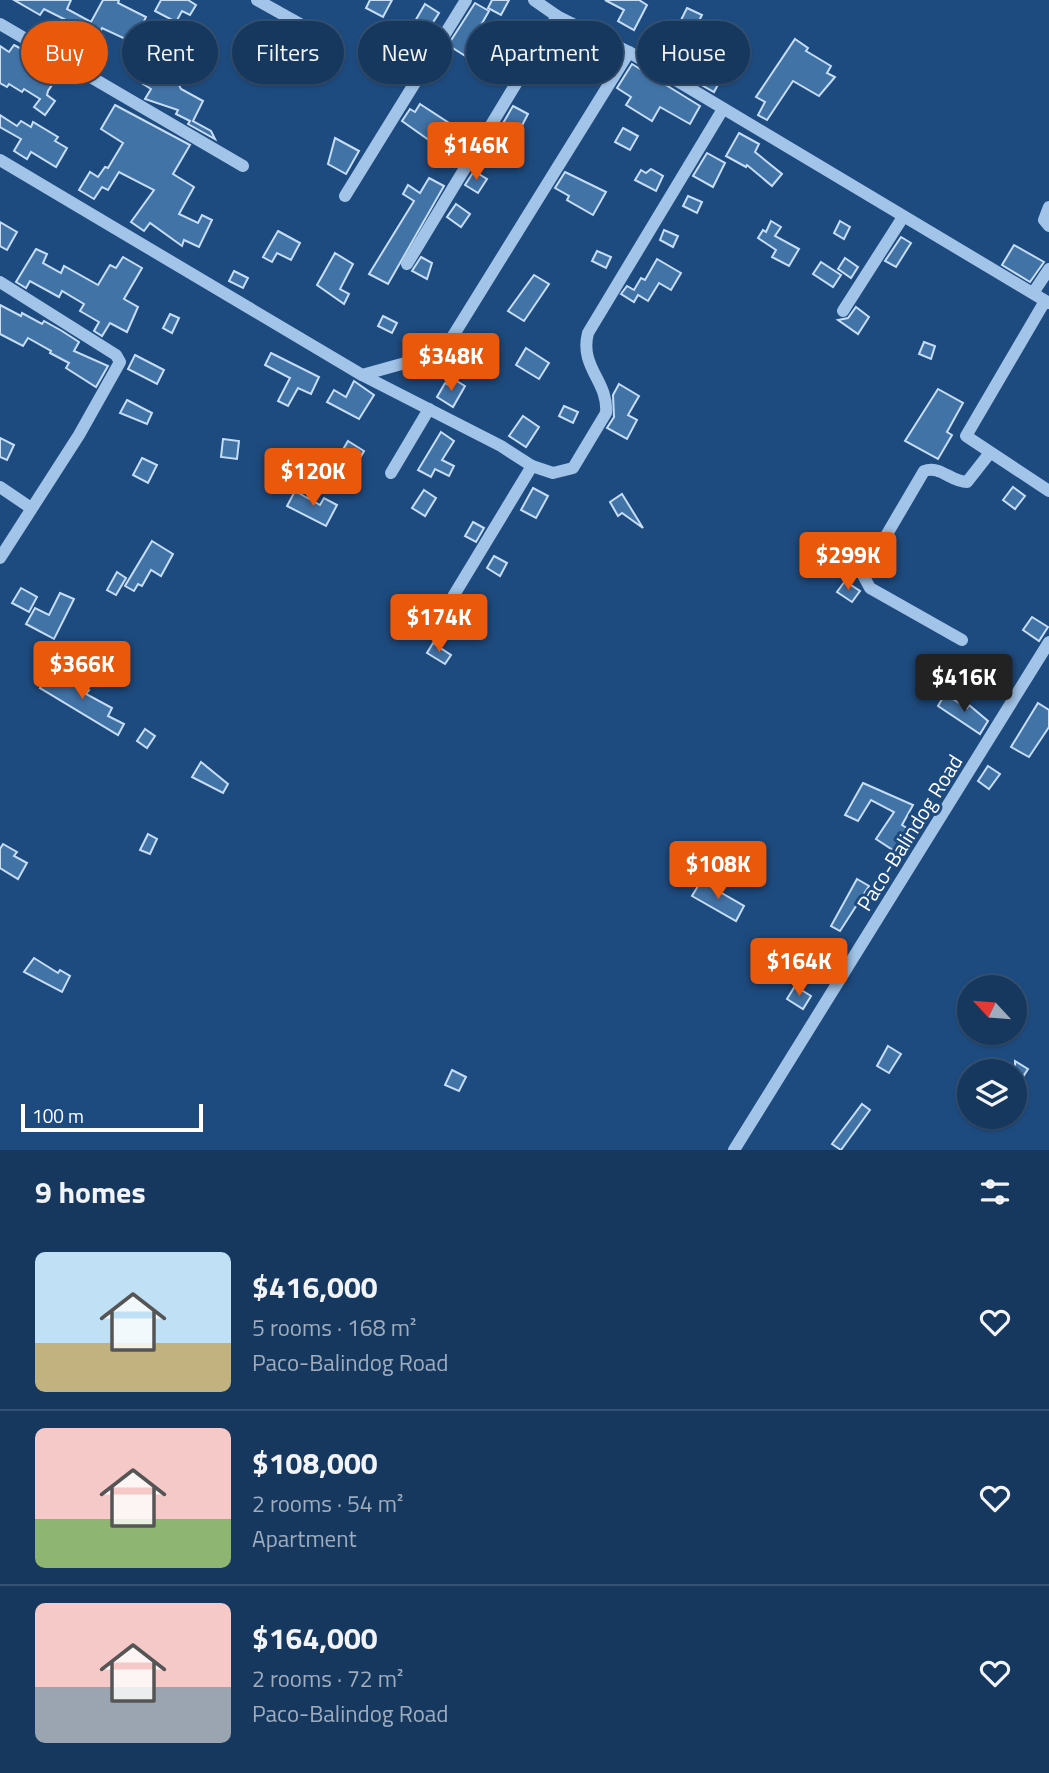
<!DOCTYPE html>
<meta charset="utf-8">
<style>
:root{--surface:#16385f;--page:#1f3f65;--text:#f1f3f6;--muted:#9eacbd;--line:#355274;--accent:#ea580c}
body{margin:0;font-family:"Titillium Web",sans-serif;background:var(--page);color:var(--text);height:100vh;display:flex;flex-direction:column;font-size:26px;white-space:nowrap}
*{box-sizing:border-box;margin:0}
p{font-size:23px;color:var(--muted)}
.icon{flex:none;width:38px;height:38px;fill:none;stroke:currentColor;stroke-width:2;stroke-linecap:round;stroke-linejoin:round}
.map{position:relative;height:1150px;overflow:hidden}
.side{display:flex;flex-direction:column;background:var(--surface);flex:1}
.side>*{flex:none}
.hud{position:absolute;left:21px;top:21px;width:1008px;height:63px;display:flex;gap:14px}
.needle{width:46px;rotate:296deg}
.fabs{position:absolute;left:957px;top:975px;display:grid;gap:14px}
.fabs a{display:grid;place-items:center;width:70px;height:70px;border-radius:50%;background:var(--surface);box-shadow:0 2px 5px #0004,0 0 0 2px var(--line);font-size:35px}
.scale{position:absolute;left:21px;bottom:18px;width:182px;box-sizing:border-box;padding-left:7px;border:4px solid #fff;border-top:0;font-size:19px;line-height:24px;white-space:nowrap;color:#fff;-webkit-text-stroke:5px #1e4b7f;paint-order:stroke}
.price{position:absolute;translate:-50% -60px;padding:0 16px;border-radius:7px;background:var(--accent);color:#fff;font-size:23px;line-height:46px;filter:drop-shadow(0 2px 4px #0008)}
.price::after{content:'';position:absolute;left:50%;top:42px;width:21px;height:16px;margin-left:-10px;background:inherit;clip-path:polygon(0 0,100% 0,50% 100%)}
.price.active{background:#222;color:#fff}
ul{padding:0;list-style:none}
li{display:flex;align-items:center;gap:21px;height:175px;padding:0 35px}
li+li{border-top:2px solid var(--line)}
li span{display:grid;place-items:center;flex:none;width:196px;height:140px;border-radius:10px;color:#555}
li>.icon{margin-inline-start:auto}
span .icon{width:84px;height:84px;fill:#fffc;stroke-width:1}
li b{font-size:30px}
h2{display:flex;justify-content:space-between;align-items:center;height:84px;padding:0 35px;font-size:30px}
.tag{padding:0 24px;border-radius:32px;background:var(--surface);box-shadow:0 2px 5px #0004,0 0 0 2px var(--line);font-size:24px;line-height:63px}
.tag.active{background:var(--accent);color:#fff}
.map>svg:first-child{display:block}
.building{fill:#4273a7;stroke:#c6ddf6;stroke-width:2}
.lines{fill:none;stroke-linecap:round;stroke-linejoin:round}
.minor{stroke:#a2c4e8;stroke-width:12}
.labels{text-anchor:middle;stroke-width:6;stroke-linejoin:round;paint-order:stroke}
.street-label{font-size:21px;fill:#fff;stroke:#1e4b7f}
</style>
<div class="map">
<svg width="1049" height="1150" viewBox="0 0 1049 1150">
<rect width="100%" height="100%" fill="#1e4b7f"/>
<g class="building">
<polygon points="14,0 71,0 67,9 91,22 103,0 119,0 118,3 146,17 134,43 102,28 87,56 60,41 70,22 44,9 40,15"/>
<polygon points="161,0 188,0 196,5 190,15 182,11 176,22 155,11"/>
<polygon points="370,0 392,0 383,17 366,8"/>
<polygon points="492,0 509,0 501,15 488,8"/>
<polygon points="605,0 639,0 647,5 634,30 618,21 624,10"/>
<polygon points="475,3 489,11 473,39 495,52 486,69 448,45"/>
<polygon points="425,4 439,13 432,24 437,27 403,81 372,61 386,38 400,47"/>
<polygon points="687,8 702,15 696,27 681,20"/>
<polygon points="517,27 533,36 514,69 497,59"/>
<polygon points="173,35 203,48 179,85 181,89 203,101 193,121 211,131 215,139 188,124 190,121 176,114 178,110 145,99 151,89 143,84"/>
<polygon points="795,39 808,48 806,51 831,66 827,73 835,77 819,96 793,81 767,120 758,115 765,102 756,97"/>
<polygon points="728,41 738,47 714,92 700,84 714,59 708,55 713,46 722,51"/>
<polygon points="14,45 62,70 48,91 47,95 55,101 45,115 34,107 40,99 24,89 22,92 9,84 7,87 0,83 0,46 9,52"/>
<polygon points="632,64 700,106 690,124 660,107 652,121 626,105 631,97 617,88"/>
<polygon points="420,104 449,123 440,148 402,121 410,109 415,112"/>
<polygon points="115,105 190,145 173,174 194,187 179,214 198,223 202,215 212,220 199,247 184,240 182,246 150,223 144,231 131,222 154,190 119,172 108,190 102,187 94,199 79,190 90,172 98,177 105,167 108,168 123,143 101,129"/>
<polygon points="513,106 528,114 515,139 499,130"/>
<polygon points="0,115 17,126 21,121 31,127 33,122 58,137 55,141 67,148 56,167 31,152 27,159 14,151 21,139 0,127"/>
<polygon points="623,128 638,136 630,150 615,142"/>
<polygon points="739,133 759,144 755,152 782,174 772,186 747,165 746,167 726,156"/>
<polygon points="335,138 359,151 346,174 328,164"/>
<polygon points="707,153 725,163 713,187 693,176"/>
<polygon points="651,169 663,176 656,191 635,180 641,170 646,173"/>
<polygon points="474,171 487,179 478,193 465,185"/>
<polygon points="565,172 606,192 593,215 567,200 569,196 555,188"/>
<polygon points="429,178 444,186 388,284 369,274 414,201 403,194 408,185 420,193"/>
<polygon points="688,196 702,202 697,213 683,206"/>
<polygon points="456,204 470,214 461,227 447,217"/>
<polygon points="771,221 781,227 775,236 799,249 789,266 772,257 776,250 758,238 763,230 766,232"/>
<polygon points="840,221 850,227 844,239 834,233"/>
<polygon points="0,222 17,232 7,250 0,246"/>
<polygon points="664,230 678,236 673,247 660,240"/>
<polygon points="278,231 300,243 291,260 277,253 272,262 263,257"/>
<polygon points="901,237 911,243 896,267 885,261"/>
<polygon points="1014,245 1044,262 1030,282 1002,265"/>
<polygon points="36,249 47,254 43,263 61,273 64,266 98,285 110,265 116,268 123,257 142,268 124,299 138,307 127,332 110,323 102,336 94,331 99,322 80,311 84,304 62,291 59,297 30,281 26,288 16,282"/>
<polygon points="597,251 611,257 606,268 592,261"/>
<polygon points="335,253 353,264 340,289 349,294 344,304 317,285"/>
<polygon points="421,257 432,263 427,279 412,271"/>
<polygon points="845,258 858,267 851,278 838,269"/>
<polygon points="657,259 681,273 671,290 659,283 648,301 638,295 634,302 621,294 627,286 634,290 641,278 645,280"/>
<polygon points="821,262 841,275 833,287 813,274"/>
<polygon points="234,271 248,278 243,288 229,281"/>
<polygon points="534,275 549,284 524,321 508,311"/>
<polygon points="0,305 21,316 22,313 42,324 44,321 62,331 79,342 74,351 108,366 96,387 66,368 69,363 50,353 51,351 28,338 23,346 0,334"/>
<polygon points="856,307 869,317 858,334 838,320 848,318"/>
<polygon points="170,314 179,318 172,333 163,328"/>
<polygon points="383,316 397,323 392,333 378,326"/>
<polygon points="924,342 935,346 931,359 919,354"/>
<polygon points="526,348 549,363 539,379 516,365"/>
<polygon points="271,353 319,377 311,394 298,388 288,406 278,401 290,378 265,365"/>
<polygon points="135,355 164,370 157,384 128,369"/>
<polygon points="455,380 465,386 453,407 437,397 445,383 451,386"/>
<polygon points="354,381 374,395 359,419 327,402 334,390 346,397"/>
<polygon points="619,384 639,396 628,415 637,420 627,439 607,428 614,417 613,395"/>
<polygon points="938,389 963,403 947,432 952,435 938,459 905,441"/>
<polygon points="127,400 152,413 147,424 120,413"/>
<polygon points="564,406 578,412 573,423 559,416"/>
<polygon points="523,416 539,427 526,447 509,436"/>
<polygon points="441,432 454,441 442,460 454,466 449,476 435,469 431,477 418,470"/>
<polygon points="0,438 14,445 7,460 0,457"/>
<polygon points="223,439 239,441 237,459 221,457"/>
<polygon points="348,441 364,451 357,463 341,453"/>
<polygon points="142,458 157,465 148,483 133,475"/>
<polygon points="1013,487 1025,496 1015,509 1003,500"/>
<polygon points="533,488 548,496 536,518 521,510"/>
<polygon points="424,490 436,498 425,516 412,508"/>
<polygon points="295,491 320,505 324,498 337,505 326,526 287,506"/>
<polygon points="622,494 643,528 622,513 618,516 610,502"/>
<polygon points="473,522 484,528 476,542 465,536"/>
<polygon points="152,541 173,554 161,576 151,570 142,586 138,584 134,591 125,586"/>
<polygon points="494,556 507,563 500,576 487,568"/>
<polygon points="117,572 126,578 116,595 107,590"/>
<polygon points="845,581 860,591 852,602 837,592"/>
<polygon points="21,588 37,597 29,612 12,603"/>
<polygon points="60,593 74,599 54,639 26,624 35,608 49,615"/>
<polygon points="458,605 476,614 468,630 450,620"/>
<polygon points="1032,617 1048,627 1039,641 1023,630"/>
<polygon points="433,643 451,655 445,664 427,653"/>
<polygon points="46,675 70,686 76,675 88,681 85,688 89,690 86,694 112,708 108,716 124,724 118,735 40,688"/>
<polygon points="945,694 967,708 969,705 988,721 980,734 938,706"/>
<polygon points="1038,703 1049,710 1049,727 1029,757 1011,747"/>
<polygon points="145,729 155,736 147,748 137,741"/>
<polygon points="201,762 228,784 223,793 192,777"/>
<polygon points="988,766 1000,774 989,789 978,781"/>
<polygon points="863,783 913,805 902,825 913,832 899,854 876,839 894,812 871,800 858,821 845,815"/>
<polygon points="148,834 157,839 150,854 140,850"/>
<polygon points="3,844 17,852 14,856 27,863 18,879 0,868 0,849"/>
<polygon points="857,879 869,886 840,931 831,926"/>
<polygon points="701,881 744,906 736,921 692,896"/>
<polygon points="34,958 58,973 60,970 70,976 62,992 24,972"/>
<polygon points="795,986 811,996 803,1009 787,999"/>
<polygon points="888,1046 901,1054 889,1073 877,1066"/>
<polygon points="1015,1061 1028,1069 1015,1089"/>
<polygon points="452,1070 466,1077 459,1091 445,1085"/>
<polygon points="862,1104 870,1110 841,1150 832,1144"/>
</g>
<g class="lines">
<g class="minor">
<polyline points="257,0 300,24"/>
<polyline points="534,0 557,16 629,52 1049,303"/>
<polyline points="0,24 243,166"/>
<path d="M0,160l362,215 139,71 31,20 21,7 20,-5 33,-55c3,-31 -27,-46 -18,-80l135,-224"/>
<polyline points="345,196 466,0"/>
<polyline points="1049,207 1044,220 1049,226"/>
<polyline points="407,264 557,16"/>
<polyline points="0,282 116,355 120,362 79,435 0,558"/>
<polyline points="1033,293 1049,269"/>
<polyline points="1045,301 966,436 1049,491"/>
<polyline points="843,311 903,217"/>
<polyline points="362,375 434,355 448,344 629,52"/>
<polyline points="391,473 429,409"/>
<polyline points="0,487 31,508"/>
<polyline points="434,628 532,466"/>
<path d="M962,640l-92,-52 -7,-13 61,-104c16,-6 27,11 43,11l22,-28"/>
<polyline points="734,1150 1049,642"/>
</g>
</g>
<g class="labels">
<g class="street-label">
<text transform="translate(910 833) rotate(-58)" y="7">Paco-Balindog Road</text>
</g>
</g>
</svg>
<div class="fabs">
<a><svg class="needle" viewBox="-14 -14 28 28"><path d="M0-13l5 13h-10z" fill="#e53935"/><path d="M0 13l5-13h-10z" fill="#9eacbd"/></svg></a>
<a><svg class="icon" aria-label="layers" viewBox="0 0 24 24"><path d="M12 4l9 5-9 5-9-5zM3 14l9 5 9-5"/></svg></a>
</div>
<div class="scale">100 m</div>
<b class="price" style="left:476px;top:182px">$146K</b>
<b class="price" style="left:451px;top:393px">$348K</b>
<b class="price" style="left:313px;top:508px">$120K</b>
<b class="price" style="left:848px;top:592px">$299K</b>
<b class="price" style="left:439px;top:654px">$174K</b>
<b class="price" style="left:82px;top:701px">$366K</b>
<b class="price active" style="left:964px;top:714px">$416K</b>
<b class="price" style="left:718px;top:901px">$108K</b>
<b class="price" style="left:799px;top:998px">$164K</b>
<div class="hud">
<a class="tag active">Buy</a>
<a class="tag">Rent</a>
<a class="tag">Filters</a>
<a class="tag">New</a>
<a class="tag">Apartment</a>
<a class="tag">House</a>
</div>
</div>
<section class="side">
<h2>9 homes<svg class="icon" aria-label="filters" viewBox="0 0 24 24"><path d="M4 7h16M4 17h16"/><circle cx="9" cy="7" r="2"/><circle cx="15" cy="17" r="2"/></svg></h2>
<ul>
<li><span style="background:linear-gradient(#bfe0f5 65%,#c2b280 0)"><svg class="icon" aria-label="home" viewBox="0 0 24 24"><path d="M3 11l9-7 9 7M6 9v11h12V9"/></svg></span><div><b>$416,000</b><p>5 rooms · 168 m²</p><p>Paco-Balindog Road</p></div><svg class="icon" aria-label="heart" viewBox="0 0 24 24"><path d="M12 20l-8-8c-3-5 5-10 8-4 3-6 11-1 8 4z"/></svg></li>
<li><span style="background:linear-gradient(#f6c9c9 65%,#8fb573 0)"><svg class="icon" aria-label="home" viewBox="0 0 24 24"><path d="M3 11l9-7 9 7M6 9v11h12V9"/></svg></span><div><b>$108,000</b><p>2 rooms · 54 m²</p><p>Apartment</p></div><svg class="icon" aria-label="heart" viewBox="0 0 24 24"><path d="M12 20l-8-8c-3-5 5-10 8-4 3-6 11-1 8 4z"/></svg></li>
<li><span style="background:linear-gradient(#f6c9c9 60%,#9aa5b1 0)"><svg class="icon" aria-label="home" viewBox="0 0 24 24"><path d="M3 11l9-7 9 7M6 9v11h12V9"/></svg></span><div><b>$164,000</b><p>2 rooms · 72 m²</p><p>Paco-Balindog Road</p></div><svg class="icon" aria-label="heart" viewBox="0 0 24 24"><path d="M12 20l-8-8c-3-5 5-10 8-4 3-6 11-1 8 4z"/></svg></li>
</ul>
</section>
